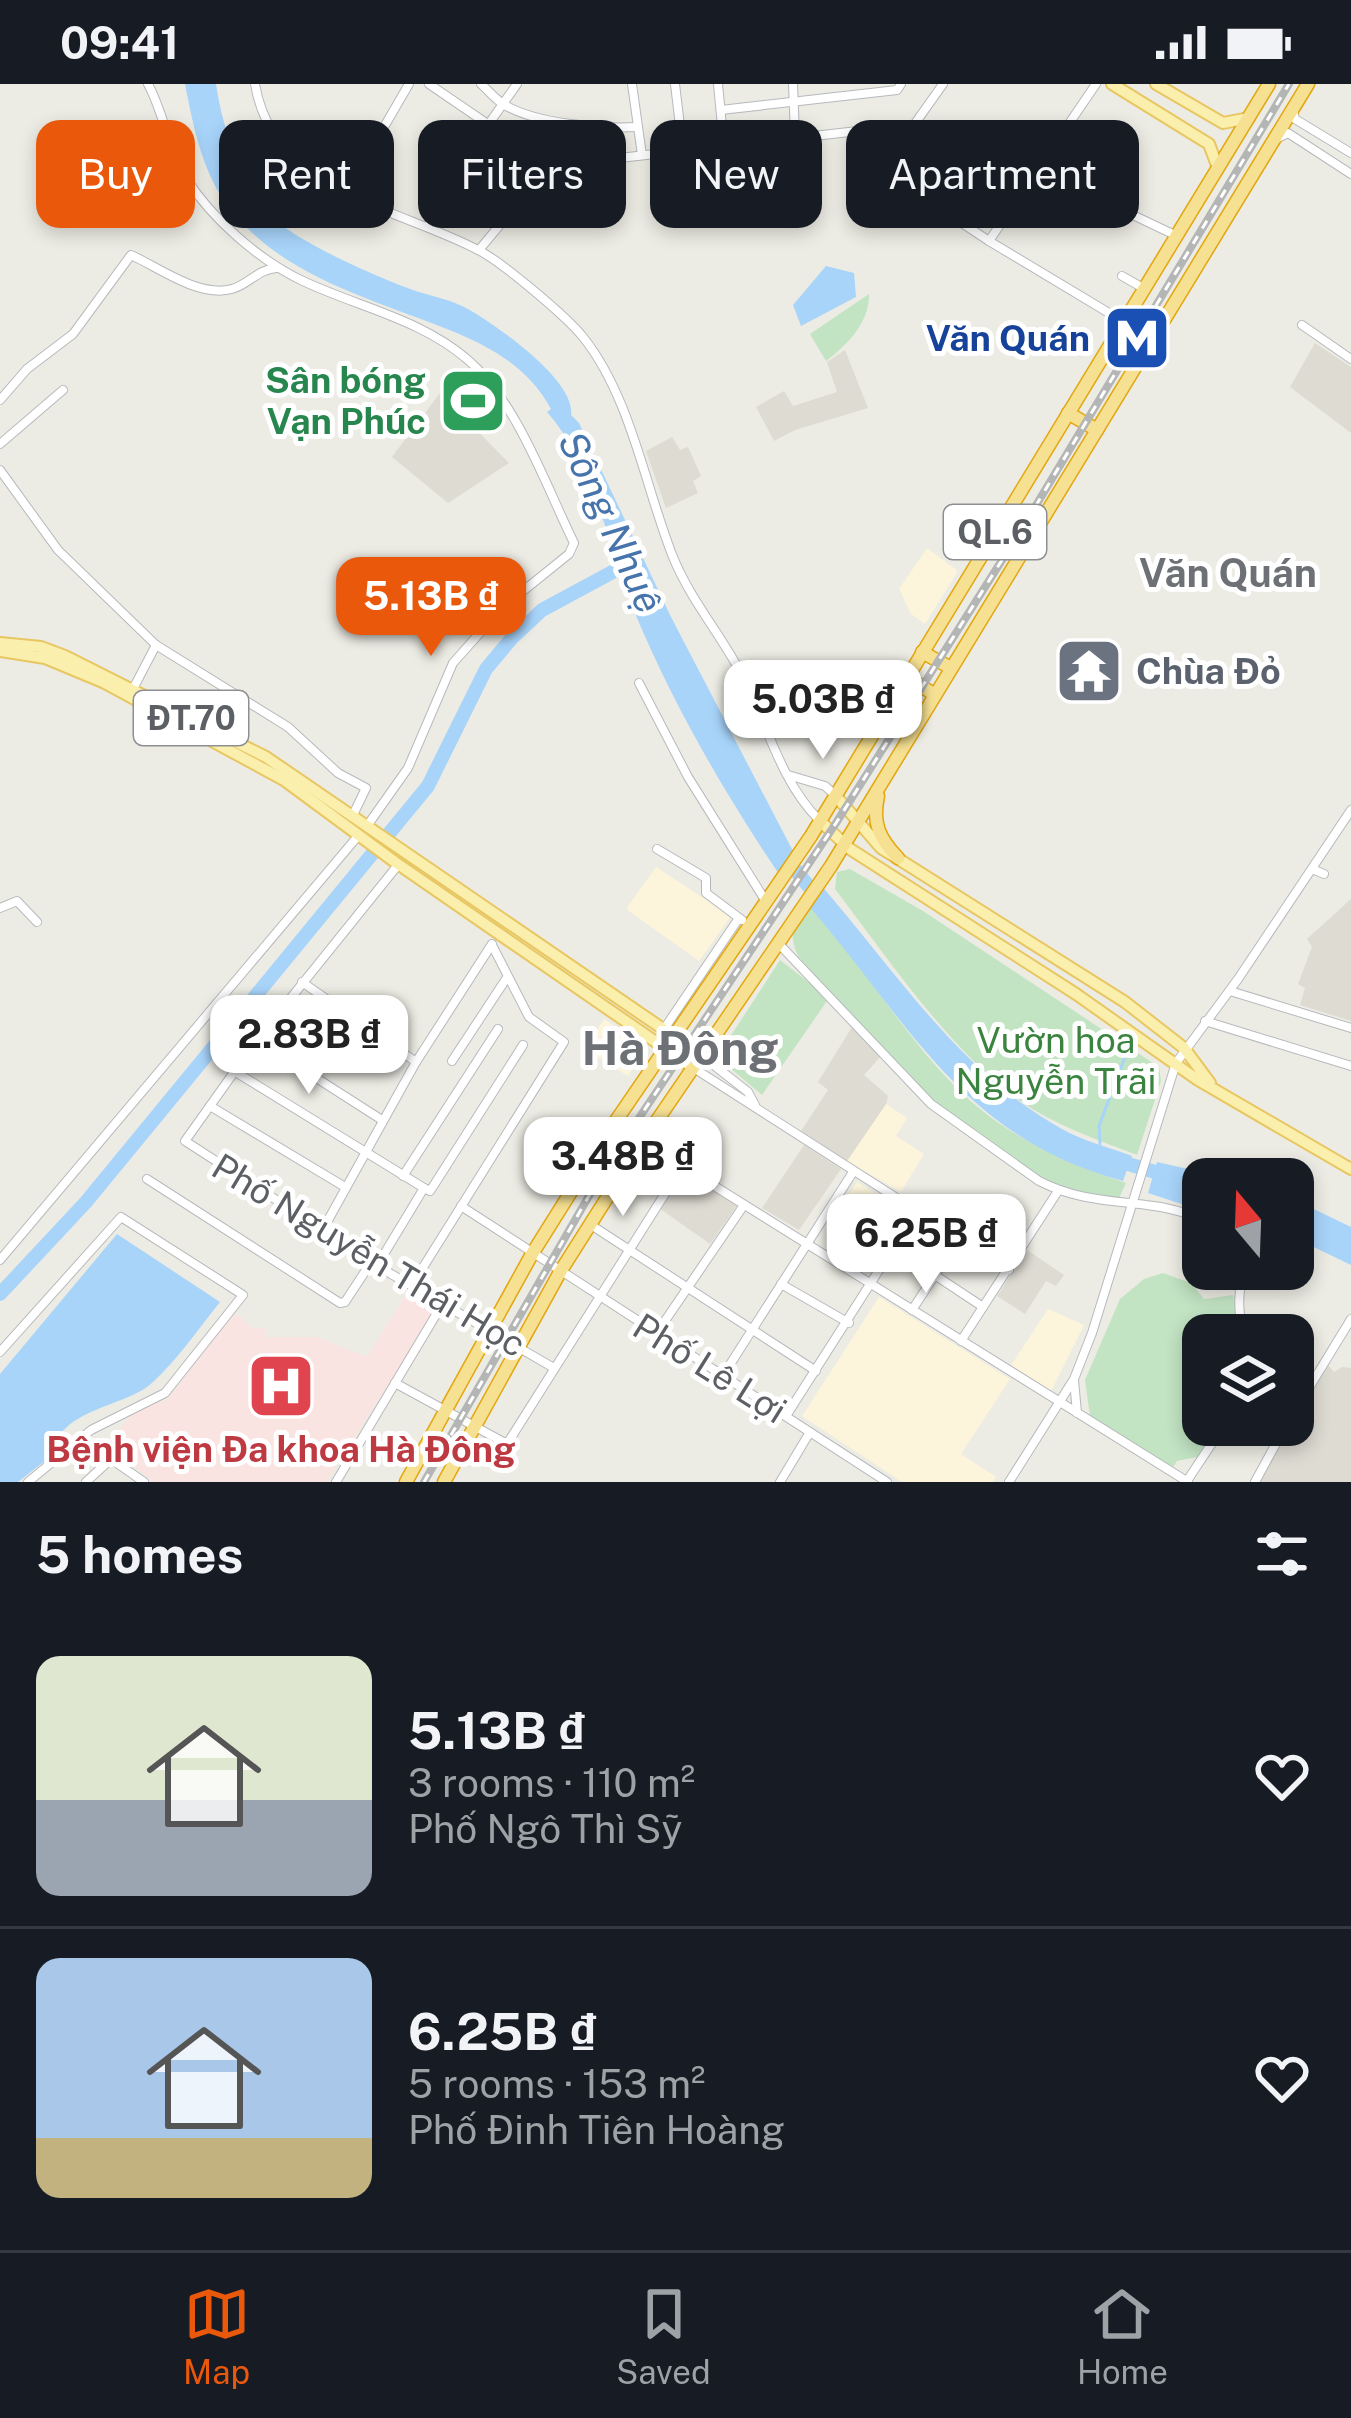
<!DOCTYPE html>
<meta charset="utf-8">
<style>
:root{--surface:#171b24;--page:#20242c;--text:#f1f3f6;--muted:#9ea1a6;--line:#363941;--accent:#ea580c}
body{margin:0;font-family:"Public Sans",sans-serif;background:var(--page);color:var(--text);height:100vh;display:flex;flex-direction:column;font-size:45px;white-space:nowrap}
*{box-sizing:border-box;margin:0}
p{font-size:39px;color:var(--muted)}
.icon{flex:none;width:66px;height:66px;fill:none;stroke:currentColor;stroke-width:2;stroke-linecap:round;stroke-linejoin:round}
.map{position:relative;height:1398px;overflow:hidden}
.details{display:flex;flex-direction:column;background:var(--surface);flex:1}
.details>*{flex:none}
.guide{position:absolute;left:36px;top:36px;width:1281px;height:108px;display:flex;gap:24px}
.needle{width:78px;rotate:341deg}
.tools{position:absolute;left:1182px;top:1074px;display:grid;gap:24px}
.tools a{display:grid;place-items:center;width:132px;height:132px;border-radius:24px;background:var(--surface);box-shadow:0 6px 18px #0003;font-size:60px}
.price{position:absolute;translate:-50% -102px;padding:0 27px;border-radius:24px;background:#fff;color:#222;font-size:39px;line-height:78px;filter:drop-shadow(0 3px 6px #0008)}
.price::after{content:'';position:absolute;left:50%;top:72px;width:36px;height:27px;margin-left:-18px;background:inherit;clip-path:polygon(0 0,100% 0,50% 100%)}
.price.selected{background:var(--accent);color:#fff}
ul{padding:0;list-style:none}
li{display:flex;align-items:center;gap:36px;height:300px;padding:0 36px}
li+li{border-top:3px solid var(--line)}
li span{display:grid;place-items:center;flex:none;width:336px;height:240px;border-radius:24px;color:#555}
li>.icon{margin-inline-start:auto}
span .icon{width:144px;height:144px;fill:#fffc;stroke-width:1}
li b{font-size:51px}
h2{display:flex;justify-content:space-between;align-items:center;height:144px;padding:0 36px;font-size:51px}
.chip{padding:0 42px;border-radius:24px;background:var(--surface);box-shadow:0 6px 18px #0003;font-size:42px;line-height:108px}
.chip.selected{background:var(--accent);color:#fff}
.status{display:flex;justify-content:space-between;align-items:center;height:84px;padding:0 60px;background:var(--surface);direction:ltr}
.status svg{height:33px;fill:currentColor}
.menu{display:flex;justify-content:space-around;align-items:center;height:168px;border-top:3px solid var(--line);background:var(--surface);font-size:33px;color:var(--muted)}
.menu a{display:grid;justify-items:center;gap:6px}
.menu .selected{color:var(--accent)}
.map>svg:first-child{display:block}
.commercial{fill:#fcf5db}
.education{fill:#dddbd2}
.medical{fill:#fae4e1}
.green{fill:#c2e4c3}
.water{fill:#a8d4fa}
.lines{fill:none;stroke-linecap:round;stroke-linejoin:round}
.stream{stroke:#a8d4fa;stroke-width:3}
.river{stroke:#a8d4fa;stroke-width:14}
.minor-casing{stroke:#b6b9bd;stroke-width:10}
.major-casing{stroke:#e8c662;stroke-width:14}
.highway-casing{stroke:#e3a60e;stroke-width:15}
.minor{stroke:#fff;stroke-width:8}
.major{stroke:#faefac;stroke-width:10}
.highway{stroke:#f6e092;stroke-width:12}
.rail-casing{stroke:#b4b5b5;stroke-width:8}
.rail{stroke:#fff;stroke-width:3;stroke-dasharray:9;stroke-linecap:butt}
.labels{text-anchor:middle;stroke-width:10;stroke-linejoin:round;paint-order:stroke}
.shield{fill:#fff;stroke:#8d8f92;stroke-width:3}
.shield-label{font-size:33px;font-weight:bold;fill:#5c5f63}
.transit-label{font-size:36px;font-weight:bold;fill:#164399;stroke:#fff;text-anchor:end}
.leisure-label{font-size:36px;font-weight:bold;fill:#27864d;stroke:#fff;text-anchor:end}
.worship-label{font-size:36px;font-weight:bold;fill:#5b616d;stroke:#fff;text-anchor:start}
.park-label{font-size:36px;fill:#3b8440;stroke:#fff}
.street-label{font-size:36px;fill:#5c5f63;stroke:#fff}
.health-label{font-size:36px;font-weight:bold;fill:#be3a42;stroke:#fff}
.water-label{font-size:39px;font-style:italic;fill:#4674ab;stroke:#fff}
.neighbourhood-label{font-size:39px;font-weight:bold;fill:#6d7175;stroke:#fff}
.district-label{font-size:48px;font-weight:bold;fill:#6d7175;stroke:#fff}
</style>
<div class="status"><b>09:41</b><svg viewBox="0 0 49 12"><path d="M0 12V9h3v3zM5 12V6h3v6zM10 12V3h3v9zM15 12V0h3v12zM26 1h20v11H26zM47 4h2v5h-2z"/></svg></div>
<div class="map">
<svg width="1351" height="1398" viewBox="0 0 1351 1398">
<rect width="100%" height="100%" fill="#edece4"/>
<g class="commercial">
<polygon points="927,464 958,487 925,540 911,530 899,505"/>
<polygon points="656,783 731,832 699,877 626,825"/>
<polygon points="604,935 643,960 645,966 628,992 585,965"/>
<polygon points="886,1020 907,1034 896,1052 924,1070 901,1108 847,1077"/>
<polygon points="857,1098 911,1132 892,1161 838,1127"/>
<polygon points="879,1213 1010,1295 961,1370 996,1393 993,1398 902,1398 802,1332"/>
<polygon points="1048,1225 1084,1241 1051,1307 1010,1283"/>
</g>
<g class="education">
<polygon points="1315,259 1351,283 1351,349 1290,303"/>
<polygon points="845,266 868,324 795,346 774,357 756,323 784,307 793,322 837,308 827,278"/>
<polygon points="440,309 509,379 448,419 392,373"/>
<polygon points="672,353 680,366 688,363 701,392 693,397 698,409 666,424 646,367"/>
<polygon points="1351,815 1351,937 1300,921 1305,904 1298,900 1312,863 1307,855"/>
<polygon points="852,943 881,972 864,991 888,1012 886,1020 847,1077 801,1047 828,1006 818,998"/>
<polygon points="804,1061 841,1085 799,1146 762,1124"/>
<polygon points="684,1086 738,1120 710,1160 659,1124"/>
<polygon points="1027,1166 1064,1191 1056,1202 1046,1197 1025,1230 997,1212"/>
<polygon points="1328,1281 1334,1288 1342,1283 1351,1284 1351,1398 1257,1398"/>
</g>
<polygon class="medical" points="411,1203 439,1221 326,1398 154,1398 113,1367 118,1361 112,1356 133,1328 167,1315 235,1229 253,1244 265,1244 265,1253 317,1253 367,1273"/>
<g class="green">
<path d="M869,210c1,28 -22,51 -43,67l-16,-27z"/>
<polygon points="460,286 505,328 486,348 441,307"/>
<path d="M850,785l73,42 236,156 2,14 -24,74c-41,-16 -83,-30 -118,-55 -68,-48 -133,-144 -184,-211l2,-17z"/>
<path d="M811,824c55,58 94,132 153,187 46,43 103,68 162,88l-7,15c-103,15 -259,-169 -321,-242 -9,-20 -8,-37 13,-48z"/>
<polygon points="780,876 829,914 762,1011 717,973"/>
<polygon points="1163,1189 1191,1199 1204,1215 1233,1211 1239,1251 1203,1251 1203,1341 1220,1341 1197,1373 1177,1377 1173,1383 1090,1332 1085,1296 1120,1215 1144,1195"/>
</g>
<g class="water">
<path d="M185,0h31c7,47 25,99 58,134 21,23 107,61 139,72 17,6 37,9 53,18 29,16 110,72 105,107l8,8 92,194 123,236 -15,21c-52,-77 -99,-158 -136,-242 -31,-69 -46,-164 -96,-220l4,-3c-21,-40 -58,-61 -99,-78 -79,-32 -171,-54 -224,-125 -26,-34 -35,-81 -43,-122z"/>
<polygon points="826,182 854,189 856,213 801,242 793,221"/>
<path d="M820,800c74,85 141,190 242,245 21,12 47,18 70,27l-9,25c-163,-44 -214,-160 -316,-277z"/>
<polygon points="1157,1078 1228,1094 1230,1095 1203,1095 1203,1127 1148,1109"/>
<polygon points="1293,1115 1351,1143 1351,1181 1293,1153"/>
<path d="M117,1150l103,68c-21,26 -42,57 -67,80 -27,26 -94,25 -102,74l-33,26h-18v-108z"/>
</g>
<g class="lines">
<polyline class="stream" points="1100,1060 1099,1042 1128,965"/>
<g class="river">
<polyline points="784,772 819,815"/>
<polyline points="1111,1075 1203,1102"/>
<polyline points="0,1210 86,1118 428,702 486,585 511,555 542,526 631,478"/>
</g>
<g class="minor-casing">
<g id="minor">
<path d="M148,0c16,29 20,65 38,94 25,40 74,83 117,103 55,26 118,38 165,79 49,42 78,126 106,183l-5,11 -67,54 -49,55 -45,105 -41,58"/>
<path d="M255,0c18,109 142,123 223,166 23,11 89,67 105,87 48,60 62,150 90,220 17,42 48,78 69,118 25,48 38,106 77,145"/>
<polyline points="429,0 549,82"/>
<path d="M481,0c7,6 14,15 22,20 32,20 98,25 135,23"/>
<polyline points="632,0 642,71"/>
<polyline points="675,0 683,67"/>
<polyline points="718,0 724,63"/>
<polyline points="793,0 795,51"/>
<polyline points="943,0 882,86 989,157 1124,238"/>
<polyline points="721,26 897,6 901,0"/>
<polyline points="1293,26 1295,35 1351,69"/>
<polyline points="1276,55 1288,49 1351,90"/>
<polyline points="549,82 911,41"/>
<polyline points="1038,86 1177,152"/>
<polyline points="345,110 409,0"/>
<polyline points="428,143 447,99 517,0"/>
<polyline points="989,157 1096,0"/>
<polyline points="479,166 549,82"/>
<polyline points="1122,192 1143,204"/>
<polyline points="1302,241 1351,275"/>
<path d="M0,316l27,-31 46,-35 58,-79c29,13 68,43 101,34 17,-5 25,-19 44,-21"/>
<polyline points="0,360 63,306"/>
<polyline points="0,386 58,466 156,561 288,643 338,689 366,704 352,733"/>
<polyline points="639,599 688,693 765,816"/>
<polyline points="134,603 156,561"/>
<polyline points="221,650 239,614"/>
<polyline points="788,691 825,702 835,711"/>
<polyline points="657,765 706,794 706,809 742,836"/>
<polyline points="398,781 257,956 185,1057 391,1190 554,1284"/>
<polyline points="1312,785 1324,790"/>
<polyline points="0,824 17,817 37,838"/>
<path d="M779,860l152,160 108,77c39,20 73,19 115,25 17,2 33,8 49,12"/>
<polyline points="302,898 416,978"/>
<polyline points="1230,907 1351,944"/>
<polyline points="1205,937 1351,982"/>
<polyline points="664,945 739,834"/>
<polyline points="257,956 382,1036"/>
<polyline points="701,971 748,1008 755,1021"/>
<polyline points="452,977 506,895"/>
<polyline points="692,983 1009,1186"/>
<polyline points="234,987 424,1104"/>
<polyline points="210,1022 345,1103"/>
<polyline points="644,1058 1188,1398"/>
<polyline points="403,1092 498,945"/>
<polyline points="147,1095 340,1219 345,1218 372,1177"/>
<polyline points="461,1122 887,1398"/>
<polyline points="591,1141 816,1287"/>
<polyline points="322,1147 416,978 492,860"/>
<polyline points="894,1164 983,1223"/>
<polyline points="0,1176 358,752"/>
<polyline points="378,1180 424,1104 430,1107 434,1101 523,961"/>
<polyline points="781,1200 849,1239"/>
<polyline points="412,1201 564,958 529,933 492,861"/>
<polyline points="912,1226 960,1153"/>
<polyline points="656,1250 744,1121"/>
<path d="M1246,1251l-4,-3c-3,-21 -6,-44 5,-63"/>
<polyline points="961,1257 1058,1107"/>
<polyline points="0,1268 121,1133 243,1211 165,1309 91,1346 28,1398"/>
<polyline points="722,1293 853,1088"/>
<polyline points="1074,1296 1077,1329"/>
<polyline points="395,1299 507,1360 683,1081"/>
<polyline points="1293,1330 1351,1235"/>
<polyline points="786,1332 916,1128"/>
<polyline points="1187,1397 1224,1341"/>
<polyline points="86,1398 111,1375 144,1398"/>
<polyline points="336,1398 443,1219"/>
<polyline points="780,1398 810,1348"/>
<polyline points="1009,1398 1074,1295 1092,1249 1176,979 1238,895 1351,726"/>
<polyline points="1255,1398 1286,1341"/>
</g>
</g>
<g class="major-casing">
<g id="major">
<polyline points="1112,0 1209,60 1218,84"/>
<polyline points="1156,0 1223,39 1249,34"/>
<polyline points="0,559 41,563 65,572 266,673 701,971"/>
<polyline points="0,567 45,574 105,599 284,696 395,778 692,983"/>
<polyline points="835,711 881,764 1125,918 1184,964 1210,999"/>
<polyline points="820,737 850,765 1076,910 1198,996 1351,1085"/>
</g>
</g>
<g class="highway-casing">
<g id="highway">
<polyline points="1068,329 1097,346"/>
<polyline points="922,568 951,584"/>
<polyline points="907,593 935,611"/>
<path d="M878,712c-6,27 1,42 20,62"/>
<polyline points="406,1398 532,1170 611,1044 811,752 1269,0"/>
<polyline points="444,1398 560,1188 643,1057 831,782 1308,0"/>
</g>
</g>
<use href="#minor" class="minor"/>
<use href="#major" class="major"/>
<use href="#highway" class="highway"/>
<g class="rail-casing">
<polyline id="rail" points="424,1398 601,1091 836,739 1026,438 1289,0"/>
</g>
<use href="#rail" class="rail"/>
</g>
<defs>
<g id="metro-square" transform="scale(3.45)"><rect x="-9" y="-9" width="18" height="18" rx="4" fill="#1a4fb4" stroke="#fff"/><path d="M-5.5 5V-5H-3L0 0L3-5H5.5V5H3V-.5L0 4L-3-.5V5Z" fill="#fff"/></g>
<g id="stadium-square" transform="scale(3.45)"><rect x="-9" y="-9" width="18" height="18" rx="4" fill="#2e9e5b" stroke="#fff"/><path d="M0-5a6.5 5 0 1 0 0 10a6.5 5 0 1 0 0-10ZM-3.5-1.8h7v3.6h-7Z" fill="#fff"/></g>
<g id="temple-square" transform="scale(3.45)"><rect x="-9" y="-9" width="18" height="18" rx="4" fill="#6b7280" stroke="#fff"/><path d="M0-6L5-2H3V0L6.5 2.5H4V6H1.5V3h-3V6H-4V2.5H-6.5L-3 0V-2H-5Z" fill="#fff"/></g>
<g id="hospital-square" transform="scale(3.45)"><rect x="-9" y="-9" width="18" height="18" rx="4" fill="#e0444e" stroke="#fff"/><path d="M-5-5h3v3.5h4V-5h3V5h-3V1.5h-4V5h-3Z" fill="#fff"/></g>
</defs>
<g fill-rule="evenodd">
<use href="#metro-square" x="1137" y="254"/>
<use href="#stadium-square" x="473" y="317"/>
<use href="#temple-square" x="1089" y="587"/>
<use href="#hospital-square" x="281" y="1302"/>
</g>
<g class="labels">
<g class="shield">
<rect x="944" y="421" width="102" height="54" rx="9"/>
<rect x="134" y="607" width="114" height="54" rx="9"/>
</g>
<g class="shield-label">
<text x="995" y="460">QL.6</text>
<text x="191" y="646">ĐT.70</text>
</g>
<g class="transit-label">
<text x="1090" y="267">Văn Quán</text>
</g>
<g class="leisure-label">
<text x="426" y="309">Sân bóng<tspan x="426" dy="41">Vạn Phúc</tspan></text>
</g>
<g class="worship-label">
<text x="1136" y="600">Chùa Đỏ</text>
</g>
<g class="park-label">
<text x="1056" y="969">Vườn hoa<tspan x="1056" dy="41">Nguyễn Trãi</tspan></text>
</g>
<g class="street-label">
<text transform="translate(369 1171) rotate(31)" y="13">Phố Nguyễn Thái Học</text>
<text transform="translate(710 1284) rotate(32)" y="13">Phố Lê Lợi</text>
</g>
<g class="health-label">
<text x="281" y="1378">Bệnh viện Đa khoa Hà Đông</text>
</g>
<g class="water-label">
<text transform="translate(611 438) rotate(65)" y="14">Sông Nhuệ</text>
</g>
<g class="neighbourhood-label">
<text x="1228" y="503">Văn Quán</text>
</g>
<g class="district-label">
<text x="680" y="981">Hà Đông</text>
</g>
</g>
</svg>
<div class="tools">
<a><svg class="needle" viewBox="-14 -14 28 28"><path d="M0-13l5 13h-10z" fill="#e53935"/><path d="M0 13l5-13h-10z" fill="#9ea1a6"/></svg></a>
<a><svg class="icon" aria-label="layers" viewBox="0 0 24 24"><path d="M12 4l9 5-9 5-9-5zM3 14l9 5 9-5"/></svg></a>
</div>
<b class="price selected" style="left:431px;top:575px">5.13B ₫</b>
<b class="price" style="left:823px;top:678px">5.03B ₫</b>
<b class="price" style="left:309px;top:1013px">2.83B ₫</b>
<b class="price" style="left:623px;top:1135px">3.48B ₫</b>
<b class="price" style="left:926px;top:1212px">6.25B ₫</b>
<div class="guide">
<a class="chip selected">Buy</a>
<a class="chip">Rent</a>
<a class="chip">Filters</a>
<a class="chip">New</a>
<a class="chip">Apartment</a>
</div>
</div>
<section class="details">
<h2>5 homes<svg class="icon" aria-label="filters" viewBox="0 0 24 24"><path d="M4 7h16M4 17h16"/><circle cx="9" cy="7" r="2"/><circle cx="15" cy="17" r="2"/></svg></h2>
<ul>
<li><span style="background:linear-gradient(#dfe7d0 60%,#9aa5b1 0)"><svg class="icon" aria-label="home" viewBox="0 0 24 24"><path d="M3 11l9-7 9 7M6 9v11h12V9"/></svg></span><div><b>5.13B ₫</b><p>3 rooms · 110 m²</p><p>Phố Ngô Thì Sỹ</p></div><svg class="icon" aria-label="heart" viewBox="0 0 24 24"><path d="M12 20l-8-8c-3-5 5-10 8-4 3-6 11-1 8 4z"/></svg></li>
<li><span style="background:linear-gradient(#a9c7e8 75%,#c2b280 0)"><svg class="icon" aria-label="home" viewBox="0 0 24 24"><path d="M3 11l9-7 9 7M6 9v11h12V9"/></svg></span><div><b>6.25B ₫</b><p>5 rooms · 153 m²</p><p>Phố Đinh Tiên Hoàng</p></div><svg class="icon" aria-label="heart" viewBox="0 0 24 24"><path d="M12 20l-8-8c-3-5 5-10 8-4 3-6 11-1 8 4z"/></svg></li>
</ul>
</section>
<nav class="menu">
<a class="selected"><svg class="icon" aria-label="map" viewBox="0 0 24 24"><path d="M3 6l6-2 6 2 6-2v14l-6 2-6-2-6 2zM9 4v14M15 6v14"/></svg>Map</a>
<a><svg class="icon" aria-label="saved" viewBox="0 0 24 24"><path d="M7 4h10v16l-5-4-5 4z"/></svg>Saved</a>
<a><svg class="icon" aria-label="home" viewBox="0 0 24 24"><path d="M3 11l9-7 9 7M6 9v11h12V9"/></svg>Home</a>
</nav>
